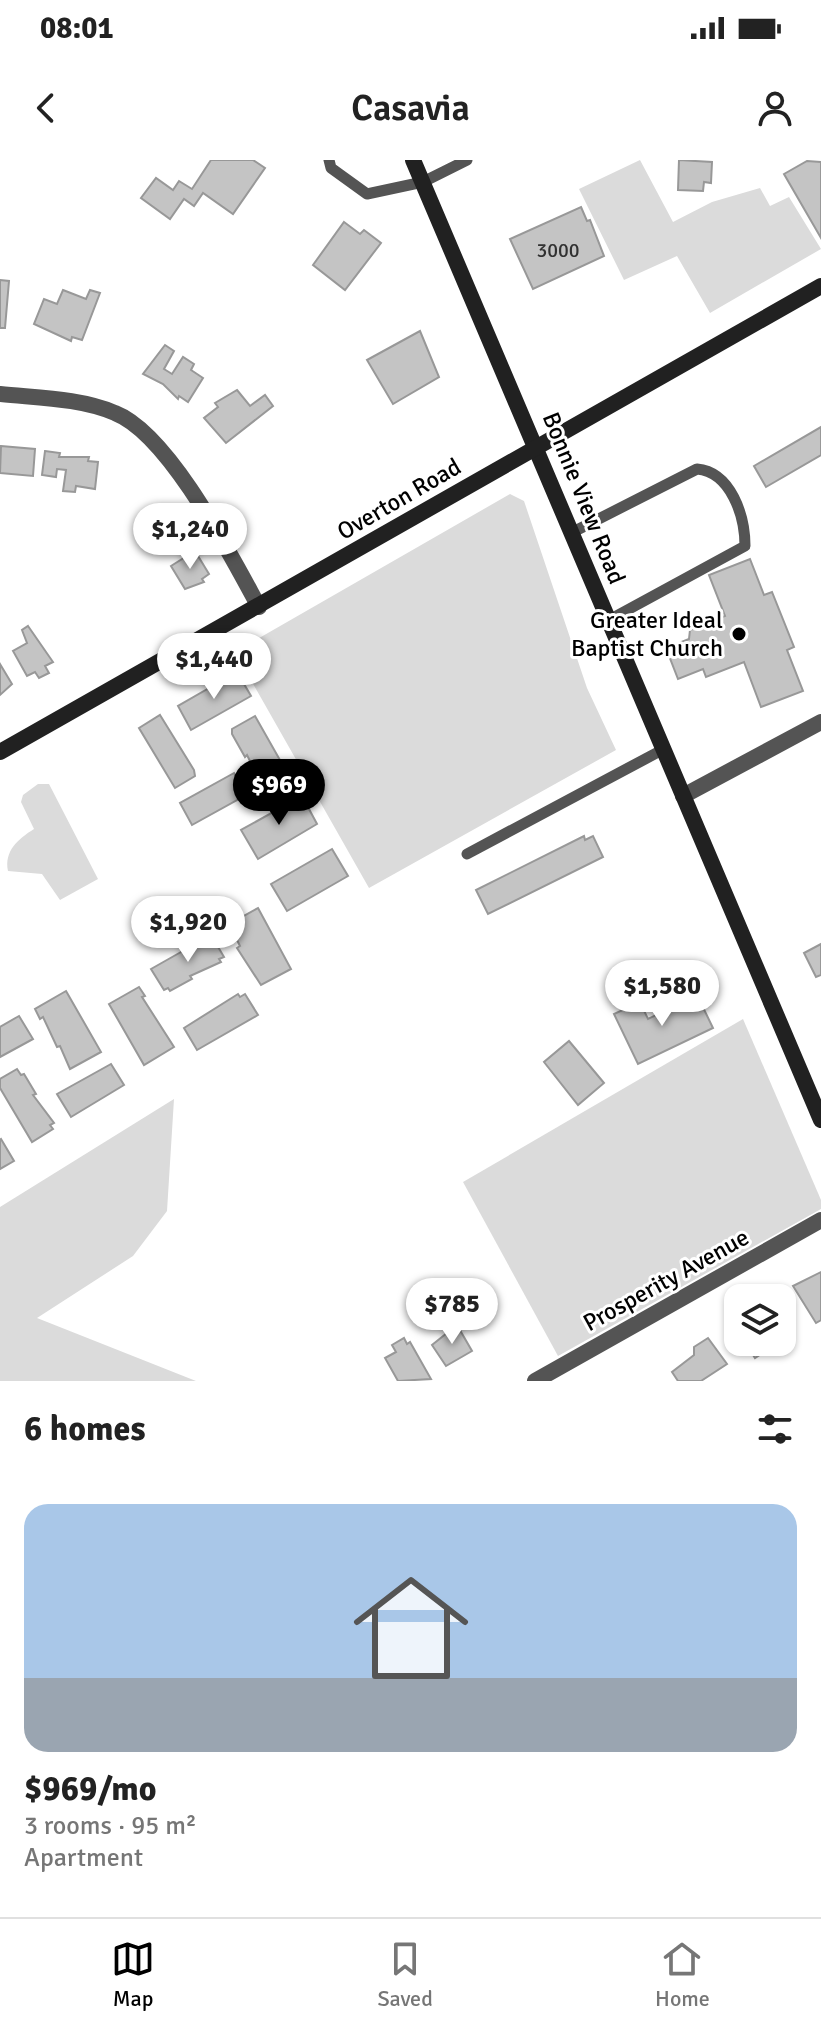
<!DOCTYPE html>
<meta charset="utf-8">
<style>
:root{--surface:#fff;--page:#f6f6f6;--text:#222;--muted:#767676;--line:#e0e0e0;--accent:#000}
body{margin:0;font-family:Signika,sans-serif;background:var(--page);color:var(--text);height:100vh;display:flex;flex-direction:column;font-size:30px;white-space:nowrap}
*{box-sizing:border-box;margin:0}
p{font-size:26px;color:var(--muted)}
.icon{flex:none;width:44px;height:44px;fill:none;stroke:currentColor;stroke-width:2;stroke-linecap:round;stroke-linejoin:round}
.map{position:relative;height:1221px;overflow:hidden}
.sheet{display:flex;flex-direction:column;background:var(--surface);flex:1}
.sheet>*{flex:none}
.buttons{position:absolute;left:724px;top:1124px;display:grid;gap:16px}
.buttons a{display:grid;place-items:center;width:72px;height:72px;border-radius:16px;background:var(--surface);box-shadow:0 2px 6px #0004;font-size:40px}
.price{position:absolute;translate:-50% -68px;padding:0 18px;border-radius:28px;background:#fff;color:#222;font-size:26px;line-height:52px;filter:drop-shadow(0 2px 4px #0008)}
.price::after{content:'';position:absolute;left:50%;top:48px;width:24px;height:18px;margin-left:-12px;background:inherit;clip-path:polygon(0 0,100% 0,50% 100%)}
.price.on{background:var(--accent);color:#fff}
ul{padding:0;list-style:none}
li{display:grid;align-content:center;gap:16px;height:424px;padding:0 24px}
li+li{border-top:2px solid var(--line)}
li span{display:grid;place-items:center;height:248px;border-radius:24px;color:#555}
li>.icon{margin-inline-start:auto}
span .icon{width:144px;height:144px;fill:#fffc;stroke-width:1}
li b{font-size:34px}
h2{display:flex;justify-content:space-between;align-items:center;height:96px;padding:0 24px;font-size:34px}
.status{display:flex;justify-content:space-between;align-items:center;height:56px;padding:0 40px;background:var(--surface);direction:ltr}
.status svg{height:22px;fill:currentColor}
header{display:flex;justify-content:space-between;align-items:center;height:104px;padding:0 24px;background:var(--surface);font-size:36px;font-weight:600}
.tabs{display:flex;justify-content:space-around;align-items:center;height:112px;border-top:2px solid var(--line);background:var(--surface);font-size:22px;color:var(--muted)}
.tabs a{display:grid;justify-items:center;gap:4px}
.tabs .on{color:var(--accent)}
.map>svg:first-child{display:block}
.green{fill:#dbdbdb}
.building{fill:#c4c4c4;stroke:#989898;stroke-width:2}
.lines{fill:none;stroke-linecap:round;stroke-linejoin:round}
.lane{stroke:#545454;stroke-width:11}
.street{stroke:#545454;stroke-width:16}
.secondary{stroke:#212121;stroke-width:16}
.poi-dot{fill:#000;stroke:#fff;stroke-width:3}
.labels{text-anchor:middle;stroke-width:6;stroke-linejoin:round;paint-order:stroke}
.number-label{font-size:20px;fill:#313131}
.street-label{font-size:24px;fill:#000;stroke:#fff}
.poi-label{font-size:24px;fill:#000;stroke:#fff;text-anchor:end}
</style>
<div class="status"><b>08:01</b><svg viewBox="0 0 49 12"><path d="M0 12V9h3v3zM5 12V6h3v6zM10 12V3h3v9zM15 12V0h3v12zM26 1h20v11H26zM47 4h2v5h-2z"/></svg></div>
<header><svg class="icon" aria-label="back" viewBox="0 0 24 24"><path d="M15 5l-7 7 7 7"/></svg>Casavia<svg class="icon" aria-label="person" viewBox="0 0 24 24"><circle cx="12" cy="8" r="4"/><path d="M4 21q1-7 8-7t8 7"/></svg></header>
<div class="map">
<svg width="821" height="1221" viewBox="0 0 821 1221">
<rect width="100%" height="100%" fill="#fff"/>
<g class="green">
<polygon points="640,0 673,62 712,42 760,28 770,46 789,37 821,89 710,153 677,96 624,120 579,29"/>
<polygon points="510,334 524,341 587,528 616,590 369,728 235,492"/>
<path d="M38,624h11l49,95 -38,21 -18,-26 -34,-3c-4,-20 10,-32 26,-42l-13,-27 2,-7z"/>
<polygon points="743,859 821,1040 821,1049 558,1196 463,1022"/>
<polygon points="174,939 167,1051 133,1096 37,1158 196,1221 0,1221 0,1047"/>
</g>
<g class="building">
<polygon points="211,0 253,0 265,8 233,54 203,33 194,46 184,39 170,59 141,38 156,18 173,30 179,21 192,29"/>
<polygon points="679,0 712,2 711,23 704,22 703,31 678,30"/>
<polygon points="807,1 821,2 821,78 784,14"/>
<polygon points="581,47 587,61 590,60 604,96 533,129 510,79"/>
<polygon points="344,62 360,74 364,70 381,83 345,130 313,105"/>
<polygon points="0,120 9,121 5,168 0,168"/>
<polygon points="63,130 86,139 90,130 100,133 82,180 72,177 71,181 34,164 44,139 57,144"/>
<polygon points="420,171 439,217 393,244 367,200"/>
<polygon points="165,185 174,191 164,209 172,214 183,197 194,204 191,210 203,218 188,242 179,236 178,239 163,224 143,214"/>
<polygon points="237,230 250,246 265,235 273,246 226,283 204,258 218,247 215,243"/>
<polygon points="821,267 821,295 766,327 754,306"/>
<polygon points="1,286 35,289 33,316 0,313"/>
<polygon points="45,291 60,293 59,297 89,297 88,301 98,302 95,329 76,326 75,332 63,331 66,310 57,309 56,317 42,315"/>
<polygon points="195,391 209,414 202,419 204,422 185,429 171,406"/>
<polygon points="750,399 764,435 772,432 794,487 787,490 803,531 761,547 744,502 706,517 703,509 678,519 666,488 689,479 690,470 725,456 709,415"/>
<polygon points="28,466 53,502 45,506 49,513 39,518 35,512 27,516 13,491 27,483 22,470"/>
<polygon points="0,504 12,524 0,535"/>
<polygon points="237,512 251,536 191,570 178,546"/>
<polygon points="160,555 194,610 195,616 175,628 139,568"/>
<polygon points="255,556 289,616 267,628 262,625 247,595 245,597 232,574 232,569"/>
<polygon points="234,613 246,635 192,665 180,643"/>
<polygon points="302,636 317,664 258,699 241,670"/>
<polygon points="584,676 585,680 593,676 603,697 488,754 476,730"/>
<polygon points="332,689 348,716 287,751 271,724"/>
<polygon points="258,748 291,809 261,825 237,788 240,786 234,774 231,776 226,766"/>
<polygon points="211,775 224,797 219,799 221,802 190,816 192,819 170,831 168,828 164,830 151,809"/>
<polygon points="821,784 821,815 816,817 804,793"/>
<polygon points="139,827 145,836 142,837 174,887 144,905 109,844"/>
<polygon points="66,831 101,892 70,909 60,886 57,887 43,857 40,859 35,849"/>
<polygon points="238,834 240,837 245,834 258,855 197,890 184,868"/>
<polygon points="697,835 713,868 638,904 614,854 640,842 648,859"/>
<polygon points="19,856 33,879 0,897 0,867"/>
<polygon points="569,881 604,923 578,945 544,902"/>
<polygon points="111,904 124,925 71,957 57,934"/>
<polygon points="17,909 21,915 24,914 36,934 33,935 54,963 50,965 53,969 32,982 0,928 0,919"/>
<polygon points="1,979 14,1001 0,1009 0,980"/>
<polygon points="821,1112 821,1160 816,1163 793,1126"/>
<polygon points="457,1165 472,1191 446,1206 432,1185"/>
<polygon points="404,1178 407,1184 410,1182 431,1219 398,1221 385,1198 396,1192 392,1185"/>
<polygon points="708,1178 727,1204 701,1221 678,1221 672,1212 694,1195 694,1187"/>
<polygon points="745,1182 775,1182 776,1184 755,1198"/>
</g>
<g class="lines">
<g class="lane">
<polyline points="329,0 331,8 367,34 423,22 467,0"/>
<path d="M573,372l124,-63c34,3 48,47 48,77l-136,74"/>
<polyline points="467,694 662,590"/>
</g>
<g class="street">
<path d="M0,234c37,4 80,4 115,19 54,21 116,143 144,194"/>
<polyline points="683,636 821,562"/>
<polyline points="535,1221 821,1060"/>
</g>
<g class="secondary">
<polyline points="413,0 821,960"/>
<polyline points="0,592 821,126"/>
</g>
</g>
<circle class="poi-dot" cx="739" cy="474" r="8"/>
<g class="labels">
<g class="number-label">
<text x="558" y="97">3000</text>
</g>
<g class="street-label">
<text transform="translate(584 338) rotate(68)" y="8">Bonnie View Road</text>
<text transform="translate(399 339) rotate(-30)" y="8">Overton Road</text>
<text transform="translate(666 1120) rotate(-29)" y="8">Prosperity Avenue</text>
</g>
<g class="poi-label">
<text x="723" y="468">Greater Ideal<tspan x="723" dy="28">Baptist Church</tspan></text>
</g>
</g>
</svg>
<div class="buttons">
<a><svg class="icon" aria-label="layers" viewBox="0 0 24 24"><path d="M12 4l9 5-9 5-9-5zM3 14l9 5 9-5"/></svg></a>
</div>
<b class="price" style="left:190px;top:411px">$1,240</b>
<b class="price" style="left:214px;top:541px">$1,440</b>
<b class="price on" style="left:279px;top:667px">$969</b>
<b class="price" style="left:188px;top:804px">$1,920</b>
<b class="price" style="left:662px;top:868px">$1,580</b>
<b class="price" style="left:452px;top:1186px">$785</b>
</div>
<section class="sheet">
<h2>6 homes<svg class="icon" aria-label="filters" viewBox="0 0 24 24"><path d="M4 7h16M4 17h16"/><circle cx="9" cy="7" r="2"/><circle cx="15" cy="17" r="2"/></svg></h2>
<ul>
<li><span style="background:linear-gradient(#a9c7e8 70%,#9aa5b1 0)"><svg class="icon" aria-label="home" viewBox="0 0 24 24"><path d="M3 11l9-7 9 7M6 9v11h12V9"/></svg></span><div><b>$969/mo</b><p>3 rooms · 95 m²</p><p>Apartment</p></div></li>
</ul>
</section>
<nav class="tabs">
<a class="on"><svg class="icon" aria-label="map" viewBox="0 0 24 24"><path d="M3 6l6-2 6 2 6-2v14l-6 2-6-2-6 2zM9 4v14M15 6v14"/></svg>Map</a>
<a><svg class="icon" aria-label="saved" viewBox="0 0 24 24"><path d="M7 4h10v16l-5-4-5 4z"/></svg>Saved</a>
<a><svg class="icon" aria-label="home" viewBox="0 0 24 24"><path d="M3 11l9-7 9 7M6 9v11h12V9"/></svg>Home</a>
</nav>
